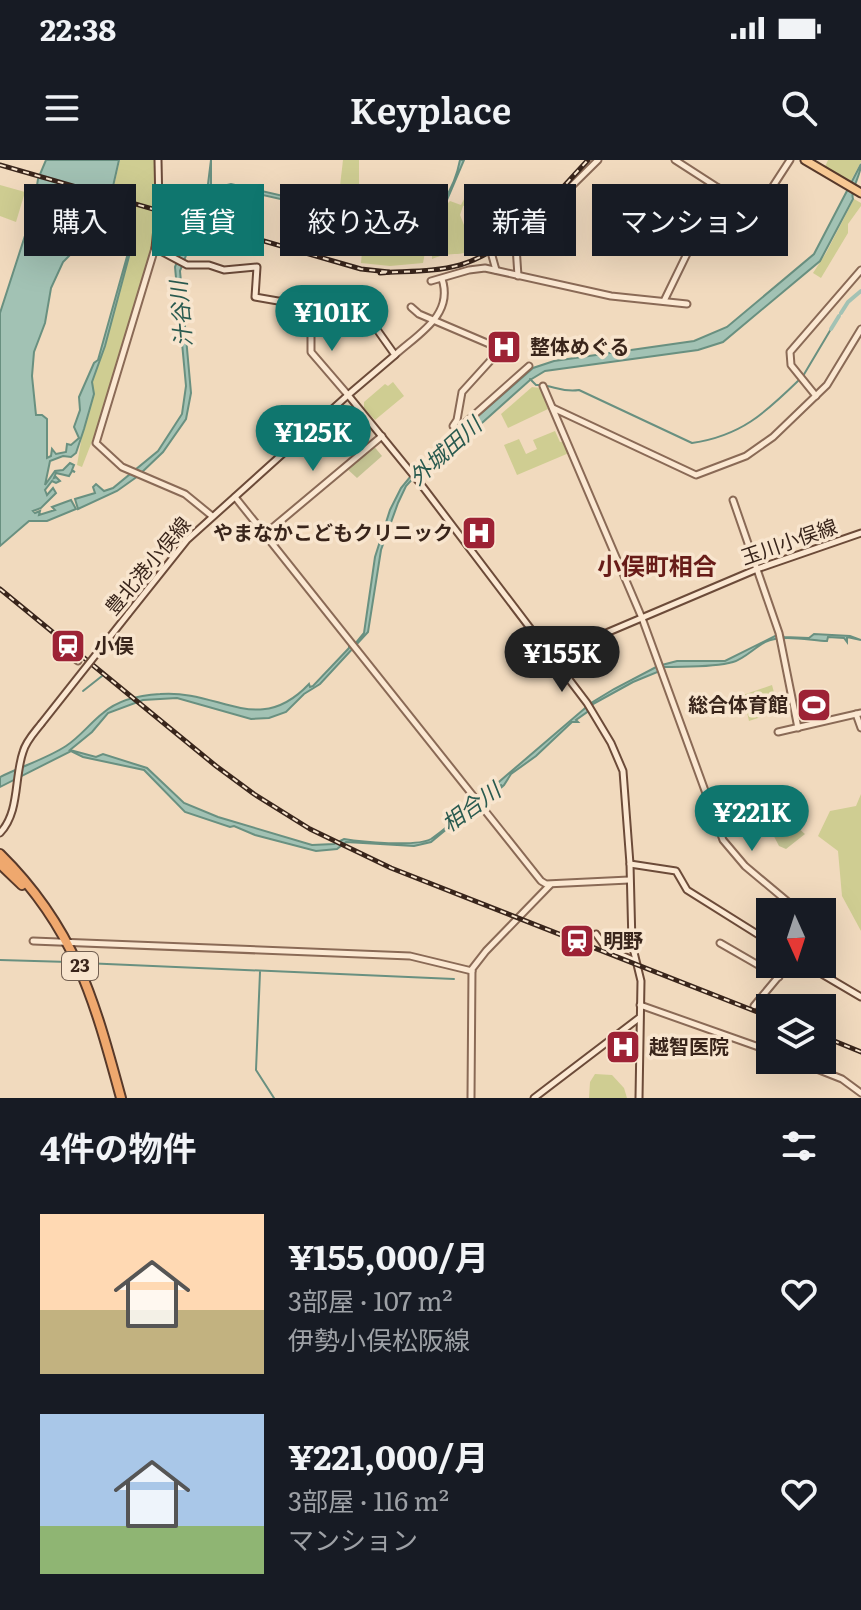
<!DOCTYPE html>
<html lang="ja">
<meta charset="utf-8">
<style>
:root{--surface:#171b24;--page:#20242c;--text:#f1f3f6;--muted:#9ea1a6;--accent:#0f766e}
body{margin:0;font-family:Literata,"Noto Sans JP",serif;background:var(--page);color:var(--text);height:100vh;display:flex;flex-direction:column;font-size:30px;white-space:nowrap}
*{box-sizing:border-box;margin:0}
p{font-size:26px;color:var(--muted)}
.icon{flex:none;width:44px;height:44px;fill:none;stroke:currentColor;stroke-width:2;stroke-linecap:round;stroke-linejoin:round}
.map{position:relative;height:938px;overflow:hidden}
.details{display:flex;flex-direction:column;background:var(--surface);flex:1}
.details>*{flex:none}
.hud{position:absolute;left:24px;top:24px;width:814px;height:72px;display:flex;gap:16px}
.needle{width:52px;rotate:177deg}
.fabs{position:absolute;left:756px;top:738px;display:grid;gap:16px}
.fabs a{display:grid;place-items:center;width:80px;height:80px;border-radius:0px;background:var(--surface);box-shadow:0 8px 32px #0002;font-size:40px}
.price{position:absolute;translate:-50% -68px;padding:0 18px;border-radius:28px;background:var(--accent);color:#fff;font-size:26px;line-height:52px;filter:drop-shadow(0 2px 4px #0008)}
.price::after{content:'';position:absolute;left:50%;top:48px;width:24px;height:18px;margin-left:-12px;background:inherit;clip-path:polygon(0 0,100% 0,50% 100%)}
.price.active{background:#222;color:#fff}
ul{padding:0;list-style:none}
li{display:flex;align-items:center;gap:24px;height:200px;padding:0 40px}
li span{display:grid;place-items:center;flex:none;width:224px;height:160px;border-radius:0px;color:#555}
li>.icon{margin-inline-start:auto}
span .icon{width:96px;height:96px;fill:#fffc;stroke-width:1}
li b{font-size:34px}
h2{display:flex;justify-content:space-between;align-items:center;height:96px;padding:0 40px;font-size:34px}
.tag{padding:0 28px;border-radius:0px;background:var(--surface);box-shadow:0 8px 32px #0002;font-size:28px;line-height:72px}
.tag.active{background:var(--accent);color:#fff}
.status{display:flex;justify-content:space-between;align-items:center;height:56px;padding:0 40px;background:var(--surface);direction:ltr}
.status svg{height:22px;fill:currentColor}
header{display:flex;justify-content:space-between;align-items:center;height:104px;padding:0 40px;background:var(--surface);font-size:36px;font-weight:600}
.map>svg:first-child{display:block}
.green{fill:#cfcd92}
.cemetery{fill:#c3c292}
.water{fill:#a2c2b4;stroke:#699080;stroke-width:2}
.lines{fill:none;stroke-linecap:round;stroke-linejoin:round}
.stream{stroke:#699080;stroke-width:2}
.canal{stroke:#a2c2b4;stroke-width:4}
.tertiary-casing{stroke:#8a6a56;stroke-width:9}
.secondary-casing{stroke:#6c4b39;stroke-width:9}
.primary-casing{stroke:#57392a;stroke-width:11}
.trunk-casing{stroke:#57392a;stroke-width:12}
.tertiary{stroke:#fbe8d2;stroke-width:5}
.secondary{stroke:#fbe8d2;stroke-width:5}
.primary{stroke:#f7c893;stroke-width:7}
.trunk{stroke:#efa86e;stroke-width:8}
.rail-casing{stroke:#39251b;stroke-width:5}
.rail{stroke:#f8e5ce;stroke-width:2;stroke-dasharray:6;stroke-linecap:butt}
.secondary-bridge-casing{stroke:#6c4b39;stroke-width:9;stroke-linecap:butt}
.secondary-bridge{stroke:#fbe8d2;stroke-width:5}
.labels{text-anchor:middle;stroke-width:7;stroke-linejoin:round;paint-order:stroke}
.shield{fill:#f8e5ce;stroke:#725f51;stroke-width:2}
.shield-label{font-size:18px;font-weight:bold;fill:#39251b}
.poi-label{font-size:20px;font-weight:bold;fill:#39251b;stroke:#f8e5ce;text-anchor:start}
.street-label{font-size:20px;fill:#39251b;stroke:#f8e5ce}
.water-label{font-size:22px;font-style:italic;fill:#295a4f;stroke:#f8e5ce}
.quarter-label{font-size:24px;font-weight:bold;fill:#681c18;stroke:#f8e5ce}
</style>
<div class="status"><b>22:38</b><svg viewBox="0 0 49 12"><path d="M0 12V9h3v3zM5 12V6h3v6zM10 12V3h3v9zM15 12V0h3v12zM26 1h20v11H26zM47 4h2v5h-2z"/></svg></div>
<header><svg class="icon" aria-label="menu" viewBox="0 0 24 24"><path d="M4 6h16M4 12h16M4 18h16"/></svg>Keyplace<svg class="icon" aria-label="search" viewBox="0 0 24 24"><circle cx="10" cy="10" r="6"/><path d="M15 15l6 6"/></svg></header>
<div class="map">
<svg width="861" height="938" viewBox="0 0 861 938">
<rect width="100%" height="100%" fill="#f1dabe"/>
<g class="green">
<polygon points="120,0 158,0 157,72 147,116 112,230 82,307 77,305 84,264 94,234 92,222 105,187 131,89 132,83 127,86 126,78 131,78 132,81 133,72 129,71 121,78 96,66 110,44"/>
<polygon points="343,0 359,0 359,26 340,26"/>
<polygon points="828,0 861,0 861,2 849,24 824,9"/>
<polygon points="0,25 25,32 16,62 0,56"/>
<path d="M467,33l5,3 1,4 10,-1 1,7 -16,2 -1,-3 -4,1 -3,9 4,10 10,-4h11l2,23c-21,15 -36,6 -55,15v-15l-6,3 -3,16 -33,3 -29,-3 1,-11c41,-9 59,-21 88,-51l11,4z"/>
<polygon points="854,39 861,43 861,46 848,64 848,73 821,118 813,113 826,93"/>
<polygon points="393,222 404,236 375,260 364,248 364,242 385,224 388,226"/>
<polygon points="532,227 540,228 548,249 508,268 501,254"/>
<polygon points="555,271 560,282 565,281 569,293 517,315 504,285 519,279 526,294 537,289 533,280"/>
<polygon points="772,525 779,551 749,561 743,535"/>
<polygon points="861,634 861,771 842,736 838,691 818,676 830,651 856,646"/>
<polygon points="595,914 612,915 624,928 627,938 589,938 590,922"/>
</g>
<g class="cemetery">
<polygon points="372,284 382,296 357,318 345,307"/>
<polygon points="763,630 781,638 791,662 805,674 786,689 779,686 766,661 770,658 759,633"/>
</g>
<g class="water">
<polygon points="46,0 119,0 109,44 90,75 63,102 51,128 45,163 34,192 32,216 36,255 42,255 47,259 47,298 51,296 52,289 56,294 66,292 67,284 71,285 79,278 74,267 80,250 79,237 94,203 98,200 128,93 125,86 119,85 124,74 132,71 133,81 131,77 126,79 127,86 132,83 131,89 105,186 92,222 94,234 84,269 76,293 71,297 63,296 50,301 45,325 55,311 63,310 70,303 74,305 72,310 75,312 72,311 69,316 56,313 54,318 56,317 60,321 56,323 52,321 45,330 47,335 53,328 56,333 41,348 33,351 35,353 40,351 39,355 55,350 52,347 71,340 76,349 47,361 29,361 0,386 0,153 33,51 38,19"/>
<path d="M211,0v29l20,-5 178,41c29,-4 46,-39 51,-65h4l-17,40 -29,28h-10l-180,-41 -9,1 -10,8 -29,75 11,122 -5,26 -23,33 -25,24 -21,15 -39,18 -3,-10 20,-6 -2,-6 3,-3 8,7 9,-3 45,-37 24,-37 4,-28 -11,-119 33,-83z"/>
<path d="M861,4c0,12 -11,25 -8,35l-33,62 -97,81 -25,8 -153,21 -15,9 -95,85 -8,1 -10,8 -11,12 -8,17 -17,47 -13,82 -48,52 -16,10 -18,18 -17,6 -18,1 -74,-21 -34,2 -35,13 -16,19 -22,18 26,7 7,-3 44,14 37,35 34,14 94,28 22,-1 10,-5c17,3 73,8 87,0 16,-10 29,-26 45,-33v-4l13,-12 -9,10 1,2 21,-17 -9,2 98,-84 23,-14 44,-23 19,-5h48l56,-28 3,4 25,1 5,-4 36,2 11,4 -14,-3v5l-3,-4 -16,-1 -1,4c-19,-1 -45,-7 -62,1 -11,6 -21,17 -32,20 -21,6 -49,4 -69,5l-4,4 -27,11 -40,22 -3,6 -14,10 2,2h-6l-36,34 -25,18 -7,11 -27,24 -17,9 -29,24 -17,4 -68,-4 -9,7 -21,2 -61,-16 -21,-9 -4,1 -45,-15 -41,-42 -61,-13 -12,-6 -71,36v-10c22,-11 46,-18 66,-31 15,-10 24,-23 37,-33 15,-13 38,-18 57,-19 60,-5 98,44 149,-10l1,3 3,-1 36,-38v-6l6,2 9,-11 11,-76 15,-47 11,-22 14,-17 118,-103 21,-7 140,-20 33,-14 87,-73z"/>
</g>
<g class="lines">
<g class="stream">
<polyline points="803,216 831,169"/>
<path d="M530,219l6,6c16,-1 24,8 43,5l113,53c49,-7 73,-30 107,-63"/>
<polyline points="83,531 102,516"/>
<polyline points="0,800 69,802"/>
<polyline points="84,803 454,819"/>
<polyline points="260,812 256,910 274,938"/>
</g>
<g class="canal">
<polyline points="841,153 848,142 861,131"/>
<polyline points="831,169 839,156"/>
</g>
<g class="tertiary-casing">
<g id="tertiary">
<polyline points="675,0 737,40 752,45 766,37 790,0"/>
<polyline points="489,85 496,110"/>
<polyline points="155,88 96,283 122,307 185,334 212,356"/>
<polyline points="518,116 516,86 521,76 598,0"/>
<polyline points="431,121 469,110 485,108 611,136 687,144"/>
<polyline points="664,141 719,28"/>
<polyline points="411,147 419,154 501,189 462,232 457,260 453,266"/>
<polyline points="306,155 311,173 311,192 348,235"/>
<path d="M395,195c23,-21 59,-40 47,-76"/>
<polyline points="543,226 642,458 723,680 745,706 800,752"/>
<polyline points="816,236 791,205 790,192 861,110"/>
<polyline points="553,248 696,315 746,296 773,277 827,225 861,169"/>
<polyline points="456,271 529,206"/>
<polyline points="235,337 541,721 546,724 629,720"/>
<polyline points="733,340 779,473 798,568"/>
<polyline points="265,374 382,276"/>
<polyline points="68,493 78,501"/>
<polyline points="856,554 861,568"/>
<polyline points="778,572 861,553"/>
<polyline points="33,781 410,796 472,811"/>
<polyline points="720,783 779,817"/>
<polyline points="640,845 770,891"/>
<polyline points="754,846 789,804"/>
<polyline points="794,900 842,919 861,933"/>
<polyline points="471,938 472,809 486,791 550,725"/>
</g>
</g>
<g class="secondary-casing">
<g id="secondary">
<polyline points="158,0 159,48 155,88 187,105 209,105 224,110 257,107 255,137 278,141 305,140 306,155 366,154 395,195 348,235 423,327 587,543 611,583 623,611 630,704 632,784 641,821 639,938"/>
<polyline points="128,454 187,380 348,235"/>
<polyline points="552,496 757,409 861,373"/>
<path d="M0,673c20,-21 14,-55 23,-81 3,-11 11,-19 18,-28"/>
<polyline points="630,704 676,711 687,730 770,782"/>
<polyline points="596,774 606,788 635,801"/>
<polyline points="805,804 861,837"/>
<polyline points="534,938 639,858"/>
</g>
</g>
<g class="primary-casing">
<polyline id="primary" points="805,0 861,33"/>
</g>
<g class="trunk-casing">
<g id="trunk">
<path d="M0,694c75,74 94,145 121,244"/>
<polyline points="0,704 22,725"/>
</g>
</g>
<use href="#tertiary" class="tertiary"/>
<use href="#secondary" class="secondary"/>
<use href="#primary" class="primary"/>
<use href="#trunk" class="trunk"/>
<g class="rail-casing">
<g id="rail">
<polyline points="0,5 361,109 389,112"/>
<path d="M380,113c27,-2 55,-1 80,-8 53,-16 92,-67 128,-105"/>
<polyline points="0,429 216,606 254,634 310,669 391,708 770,857"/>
<polyline points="822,876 861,892"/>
</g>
</g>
<use href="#rail" class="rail"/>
<g class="secondary-bridge-casing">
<polyline id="secondary-bridge" points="41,564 128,454"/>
</g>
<use href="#secondary-bridge" class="secondary-bridge"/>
</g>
<defs>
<g id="hospital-square" transform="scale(1.8)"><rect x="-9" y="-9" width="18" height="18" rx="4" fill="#9d2235" stroke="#f8e5ce"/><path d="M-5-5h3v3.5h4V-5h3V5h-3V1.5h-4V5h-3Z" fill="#fff"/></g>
<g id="station-square" transform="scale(1.8)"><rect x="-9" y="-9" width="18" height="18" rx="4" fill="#9d2235" stroke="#f8e5ce"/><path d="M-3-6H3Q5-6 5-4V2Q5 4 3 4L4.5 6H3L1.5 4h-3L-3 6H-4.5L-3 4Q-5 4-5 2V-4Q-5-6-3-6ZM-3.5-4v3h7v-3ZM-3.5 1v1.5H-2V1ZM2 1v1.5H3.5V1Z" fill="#fff"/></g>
<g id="stadium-square" transform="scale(1.8)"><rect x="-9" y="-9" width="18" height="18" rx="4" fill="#9d2235" stroke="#f8e5ce"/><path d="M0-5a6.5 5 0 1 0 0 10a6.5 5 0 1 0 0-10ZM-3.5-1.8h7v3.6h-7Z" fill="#fff"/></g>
</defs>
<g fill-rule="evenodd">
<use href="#hospital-square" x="504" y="187"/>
<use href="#hospital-square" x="479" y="373"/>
<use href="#station-square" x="68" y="486"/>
<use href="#stadium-square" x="814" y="545"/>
<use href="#station-square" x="577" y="781"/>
<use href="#hospital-square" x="623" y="887"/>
</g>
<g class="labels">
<rect class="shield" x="62" y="792" width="36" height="28" rx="6"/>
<g class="shield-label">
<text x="80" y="812">23</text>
</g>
<g class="poi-label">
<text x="530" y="194">整体めぐる</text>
<text x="453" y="380" text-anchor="end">やまなかこどもクリニック</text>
<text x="94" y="493">小俣</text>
<text x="788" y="552" text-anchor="end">総合体育館</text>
<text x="603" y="788">明野</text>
<text x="649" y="894">越智医院</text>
</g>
<g class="street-label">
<text transform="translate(789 382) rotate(-19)" y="7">玉川小俣線</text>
<text transform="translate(148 406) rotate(-50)" y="7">豊北港小俣線</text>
</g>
<g class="water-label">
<text transform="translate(181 154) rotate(-95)" y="8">汁谷川</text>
<text transform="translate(445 291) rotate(-42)" y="8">外城田川</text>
<text transform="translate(471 647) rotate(-36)" y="8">相合川</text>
</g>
<g class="quarter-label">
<text x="657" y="415">小俣町相合</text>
</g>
</g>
</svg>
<div class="fabs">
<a><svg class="needle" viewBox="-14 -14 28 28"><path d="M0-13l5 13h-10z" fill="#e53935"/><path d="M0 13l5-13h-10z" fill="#9ea1a6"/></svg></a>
<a><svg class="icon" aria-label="layers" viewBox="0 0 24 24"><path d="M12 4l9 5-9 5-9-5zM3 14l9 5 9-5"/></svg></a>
</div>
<b class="price" style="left:332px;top:193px">¥101K</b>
<b class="price" style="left:313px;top:313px">¥125K</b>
<b class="price active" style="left:562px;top:534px">¥155K</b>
<b class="price" style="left:752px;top:693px">¥221K</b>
<div class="hud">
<a class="tag">購入</a>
<a class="tag active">賃貸</a>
<a class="tag">絞り込み</a>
<a class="tag">新着</a>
<a class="tag">マンション</a>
</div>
</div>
<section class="details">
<h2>4件の物件<svg class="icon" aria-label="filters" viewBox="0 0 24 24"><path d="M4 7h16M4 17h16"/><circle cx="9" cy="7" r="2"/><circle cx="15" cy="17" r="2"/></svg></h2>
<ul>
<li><span style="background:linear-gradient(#ffd9b3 60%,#c2b280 0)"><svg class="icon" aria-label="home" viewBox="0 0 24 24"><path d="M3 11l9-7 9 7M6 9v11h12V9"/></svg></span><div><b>¥155,000/月</b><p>3部屋 · 107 m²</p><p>伊勢小俣松阪線</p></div><svg class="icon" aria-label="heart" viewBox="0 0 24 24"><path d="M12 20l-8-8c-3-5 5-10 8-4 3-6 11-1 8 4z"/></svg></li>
<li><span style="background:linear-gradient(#a9c7e8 70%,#8fb573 0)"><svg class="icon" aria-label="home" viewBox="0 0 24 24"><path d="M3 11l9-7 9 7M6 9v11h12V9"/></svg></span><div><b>¥221,000/月</b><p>3部屋 · 116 m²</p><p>マンション</p></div><svg class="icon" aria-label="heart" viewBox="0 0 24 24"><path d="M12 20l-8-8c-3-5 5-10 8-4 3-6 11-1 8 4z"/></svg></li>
</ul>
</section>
